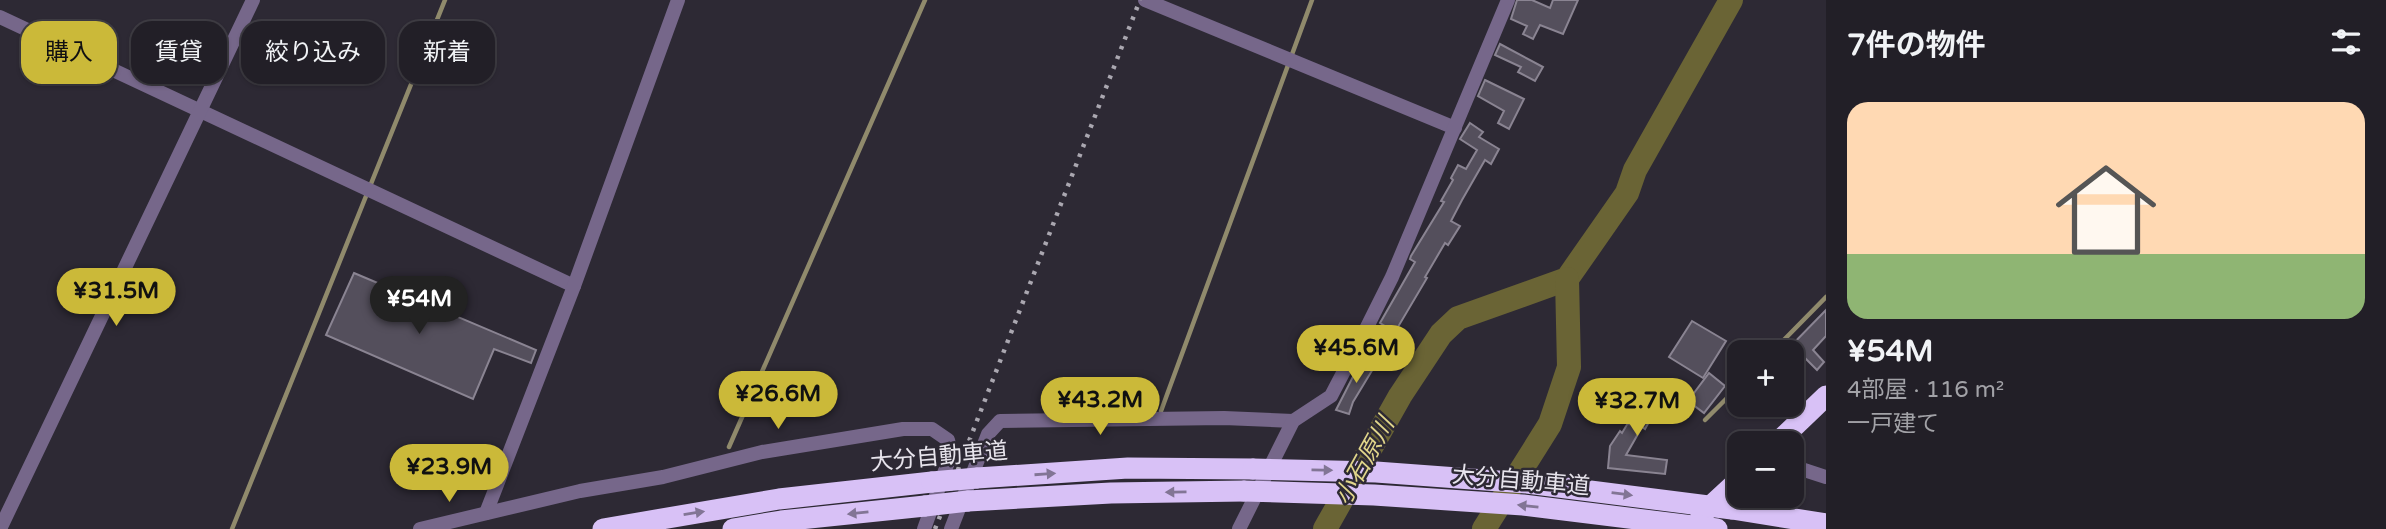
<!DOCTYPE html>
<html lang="ja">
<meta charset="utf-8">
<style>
:root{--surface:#221f27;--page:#2e2c33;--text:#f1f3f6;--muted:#a2a2a7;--line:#3f3d44;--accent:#cbb939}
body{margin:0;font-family:"Varela Round","Noto Sans JP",sans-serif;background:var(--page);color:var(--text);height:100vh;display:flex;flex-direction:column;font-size:26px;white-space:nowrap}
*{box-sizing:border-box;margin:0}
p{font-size:23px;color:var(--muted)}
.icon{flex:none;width:38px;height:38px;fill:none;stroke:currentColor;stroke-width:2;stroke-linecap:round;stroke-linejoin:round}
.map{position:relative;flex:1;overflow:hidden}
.sheet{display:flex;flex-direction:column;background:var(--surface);width:560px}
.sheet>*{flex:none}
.top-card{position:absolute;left:21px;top:21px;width:665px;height:63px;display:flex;gap:14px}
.controls{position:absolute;left:1727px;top:340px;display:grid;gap:14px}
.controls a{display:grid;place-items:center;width:77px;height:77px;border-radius:14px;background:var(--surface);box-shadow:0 2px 5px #0004,0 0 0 2px var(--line);font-size:35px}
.price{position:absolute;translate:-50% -60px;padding:0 16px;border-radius:24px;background:var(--accent);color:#111;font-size:23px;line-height:46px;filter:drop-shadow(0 2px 4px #0008)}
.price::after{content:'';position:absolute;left:50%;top:42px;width:21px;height:16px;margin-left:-10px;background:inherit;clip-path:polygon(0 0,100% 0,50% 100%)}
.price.on{background:#222;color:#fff}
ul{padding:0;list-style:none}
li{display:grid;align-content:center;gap:14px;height:371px;padding:0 21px}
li+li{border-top:2px solid var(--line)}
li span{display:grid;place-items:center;height:217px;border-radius:21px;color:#555}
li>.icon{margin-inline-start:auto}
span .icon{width:126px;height:126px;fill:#fffc;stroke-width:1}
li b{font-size:30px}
h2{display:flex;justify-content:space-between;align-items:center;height:84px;padding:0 21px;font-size:30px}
.chip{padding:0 24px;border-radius:21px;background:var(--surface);box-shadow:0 2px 5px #0004,0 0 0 2px var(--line);font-size:24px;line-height:63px}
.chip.on{background:var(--accent);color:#111}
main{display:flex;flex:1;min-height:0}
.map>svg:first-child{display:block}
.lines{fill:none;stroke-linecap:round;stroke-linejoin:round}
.stream{stroke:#908a6c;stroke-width:4.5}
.river{stroke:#6a6435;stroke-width:24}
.building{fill:#544f5c;stroke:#8a8492;stroke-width:2}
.street{stroke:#76678a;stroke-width:14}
.highway{stroke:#d8c1f6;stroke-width:21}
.rail{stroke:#aaa7b0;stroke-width:4.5;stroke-dasharray:3.5 7;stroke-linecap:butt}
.highway-bridge{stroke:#d8c1f6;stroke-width:21}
.oneway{fill:#827595}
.labels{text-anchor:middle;stroke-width:5;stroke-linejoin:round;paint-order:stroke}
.street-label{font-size:23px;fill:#e7e4ec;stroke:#2d2934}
.water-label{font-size:24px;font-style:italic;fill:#e0d58a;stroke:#2d2934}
</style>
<main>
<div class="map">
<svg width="1826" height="529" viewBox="0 0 1826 529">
<rect width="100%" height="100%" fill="#2d2934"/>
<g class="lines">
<g class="stream">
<polyline points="1772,352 1826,297"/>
<polyline points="1161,411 1312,0"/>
<polyline points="1705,420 1740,385"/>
<polyline points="729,447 925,0"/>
<polyline points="232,529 445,0"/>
</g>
<g class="river">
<polyline points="1325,529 1400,396 1441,334 1458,318 1567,279 1627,193 1635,170 1731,0"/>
<polyline points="1484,529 1550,424 1569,367 1567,279"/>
</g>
</g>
<g class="building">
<polygon points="1517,0 1532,0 1550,8 1553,0 1578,0 1563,34 1540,25 1533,39 1523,34 1527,26 1511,19"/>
<polygon points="1500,44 1543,67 1535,81 1518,72 1521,67 1495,55"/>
<polygon points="1485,80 1524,99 1509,129 1498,123 1504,111 1478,96"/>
<polygon points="1470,123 1483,132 1479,137 1499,149 1491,164 1485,160 1462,200 1451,221 1460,226 1448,245 1445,243 1425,277 1427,278 1395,332 1380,323 1415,262 1410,259 1411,256 1444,202 1441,201 1453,180 1451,178 1458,165 1466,169 1477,150 1460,139"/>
<polygon points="354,273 536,350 531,363 494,349 473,399 326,335"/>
<polygon points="1826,310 1826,336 1813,350 1824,362 1817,370 1803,356 1792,367 1792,352 1785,352"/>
<polygon points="1692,321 1726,341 1703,378 1669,357"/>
<polygon points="1363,357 1376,364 1353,402 1349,414 1336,410"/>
<polygon points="1709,373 1725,386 1704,413 1688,401"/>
<polygon points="1651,385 1666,392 1645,429 1642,427 1626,455 1667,460 1665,474 1608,468 1610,446 1620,431 1622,433 1628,423 1629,424"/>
</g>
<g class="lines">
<g class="street">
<polyline points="1145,0 1455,128"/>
<polyline points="0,17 574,286"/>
<polyline points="1792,466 1826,477"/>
<polyline points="486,513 574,286 678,0"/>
<polyline points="0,529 253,0"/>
<polyline points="420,529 580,491 663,477 762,452 903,429 932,429 948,440 951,454 924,529"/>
<polyline points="951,529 988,434 1000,421 1224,418 1293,421"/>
<polyline points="1239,529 1293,421 1331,396 1367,327 1392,277 1508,0"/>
</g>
<g class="highway">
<polyline points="1777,443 1826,396"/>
<polyline points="977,478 1128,468 1253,469"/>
<polyline points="968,501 1111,493 1244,491"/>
<polyline points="1732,509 1826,524"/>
<polyline points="1701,515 1740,479"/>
<polyline points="603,529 779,499 932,482"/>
<polyline points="733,529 781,521 925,506"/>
</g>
<polyline class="rail" points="935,529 1140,0"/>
<g class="highway-bridge">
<polyline points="1253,469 1376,472 1527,483 1732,509"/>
<polyline points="932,482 977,478"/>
<polyline points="1244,491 1374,495 1523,505 1717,529"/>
<polyline points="925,506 968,501"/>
</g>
</g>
<defs><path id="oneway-solid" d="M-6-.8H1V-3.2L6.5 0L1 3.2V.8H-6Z" transform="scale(1.75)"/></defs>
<g class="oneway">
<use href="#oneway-solid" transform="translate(1322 470) rotate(1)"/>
<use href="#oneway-solid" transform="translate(1045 474) rotate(-4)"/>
<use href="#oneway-solid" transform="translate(1176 492) rotate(179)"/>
<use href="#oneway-solid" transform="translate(1622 494) rotate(7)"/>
<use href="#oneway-solid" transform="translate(1528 506) rotate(-174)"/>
<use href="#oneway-solid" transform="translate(694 513) rotate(-9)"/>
<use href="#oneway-solid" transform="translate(858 513) rotate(174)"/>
</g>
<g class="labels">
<g class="street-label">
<text transform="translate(939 456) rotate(-5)" y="8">大分自動車道</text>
<text transform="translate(1521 480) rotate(5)" y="8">大分自動車道</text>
</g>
<g class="water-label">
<text transform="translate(1364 461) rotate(-61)" y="8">小石原川</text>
</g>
</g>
</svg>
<div class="controls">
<a>+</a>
<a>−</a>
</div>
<b class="price" style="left:116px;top:328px">¥31.5M</b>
<b class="price on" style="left:419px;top:336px">¥54M</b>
<b class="price" style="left:1356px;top:385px">¥45.6M</b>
<b class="price" style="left:778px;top:431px">¥26.6M</b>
<b class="price" style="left:1100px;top:437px">¥43.2M</b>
<b class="price" style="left:1637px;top:438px">¥32.7M</b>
<b class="price" style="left:449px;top:504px">¥23.9M</b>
<div class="top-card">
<a class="chip on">購入</a>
<a class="chip">賃貸</a>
<a class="chip">絞り込み</a>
<a class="chip">新着</a>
</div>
</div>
<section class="sheet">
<h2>7件の物件<svg class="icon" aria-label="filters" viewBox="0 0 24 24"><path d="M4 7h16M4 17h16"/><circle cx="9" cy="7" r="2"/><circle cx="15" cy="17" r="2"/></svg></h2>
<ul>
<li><span style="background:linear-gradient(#ffd9b3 70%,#8fb573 0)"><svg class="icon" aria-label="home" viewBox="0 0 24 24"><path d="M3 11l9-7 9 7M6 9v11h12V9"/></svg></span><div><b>¥54M</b><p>4部屋 · 116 m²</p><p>一戸建て</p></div></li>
</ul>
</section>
</main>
